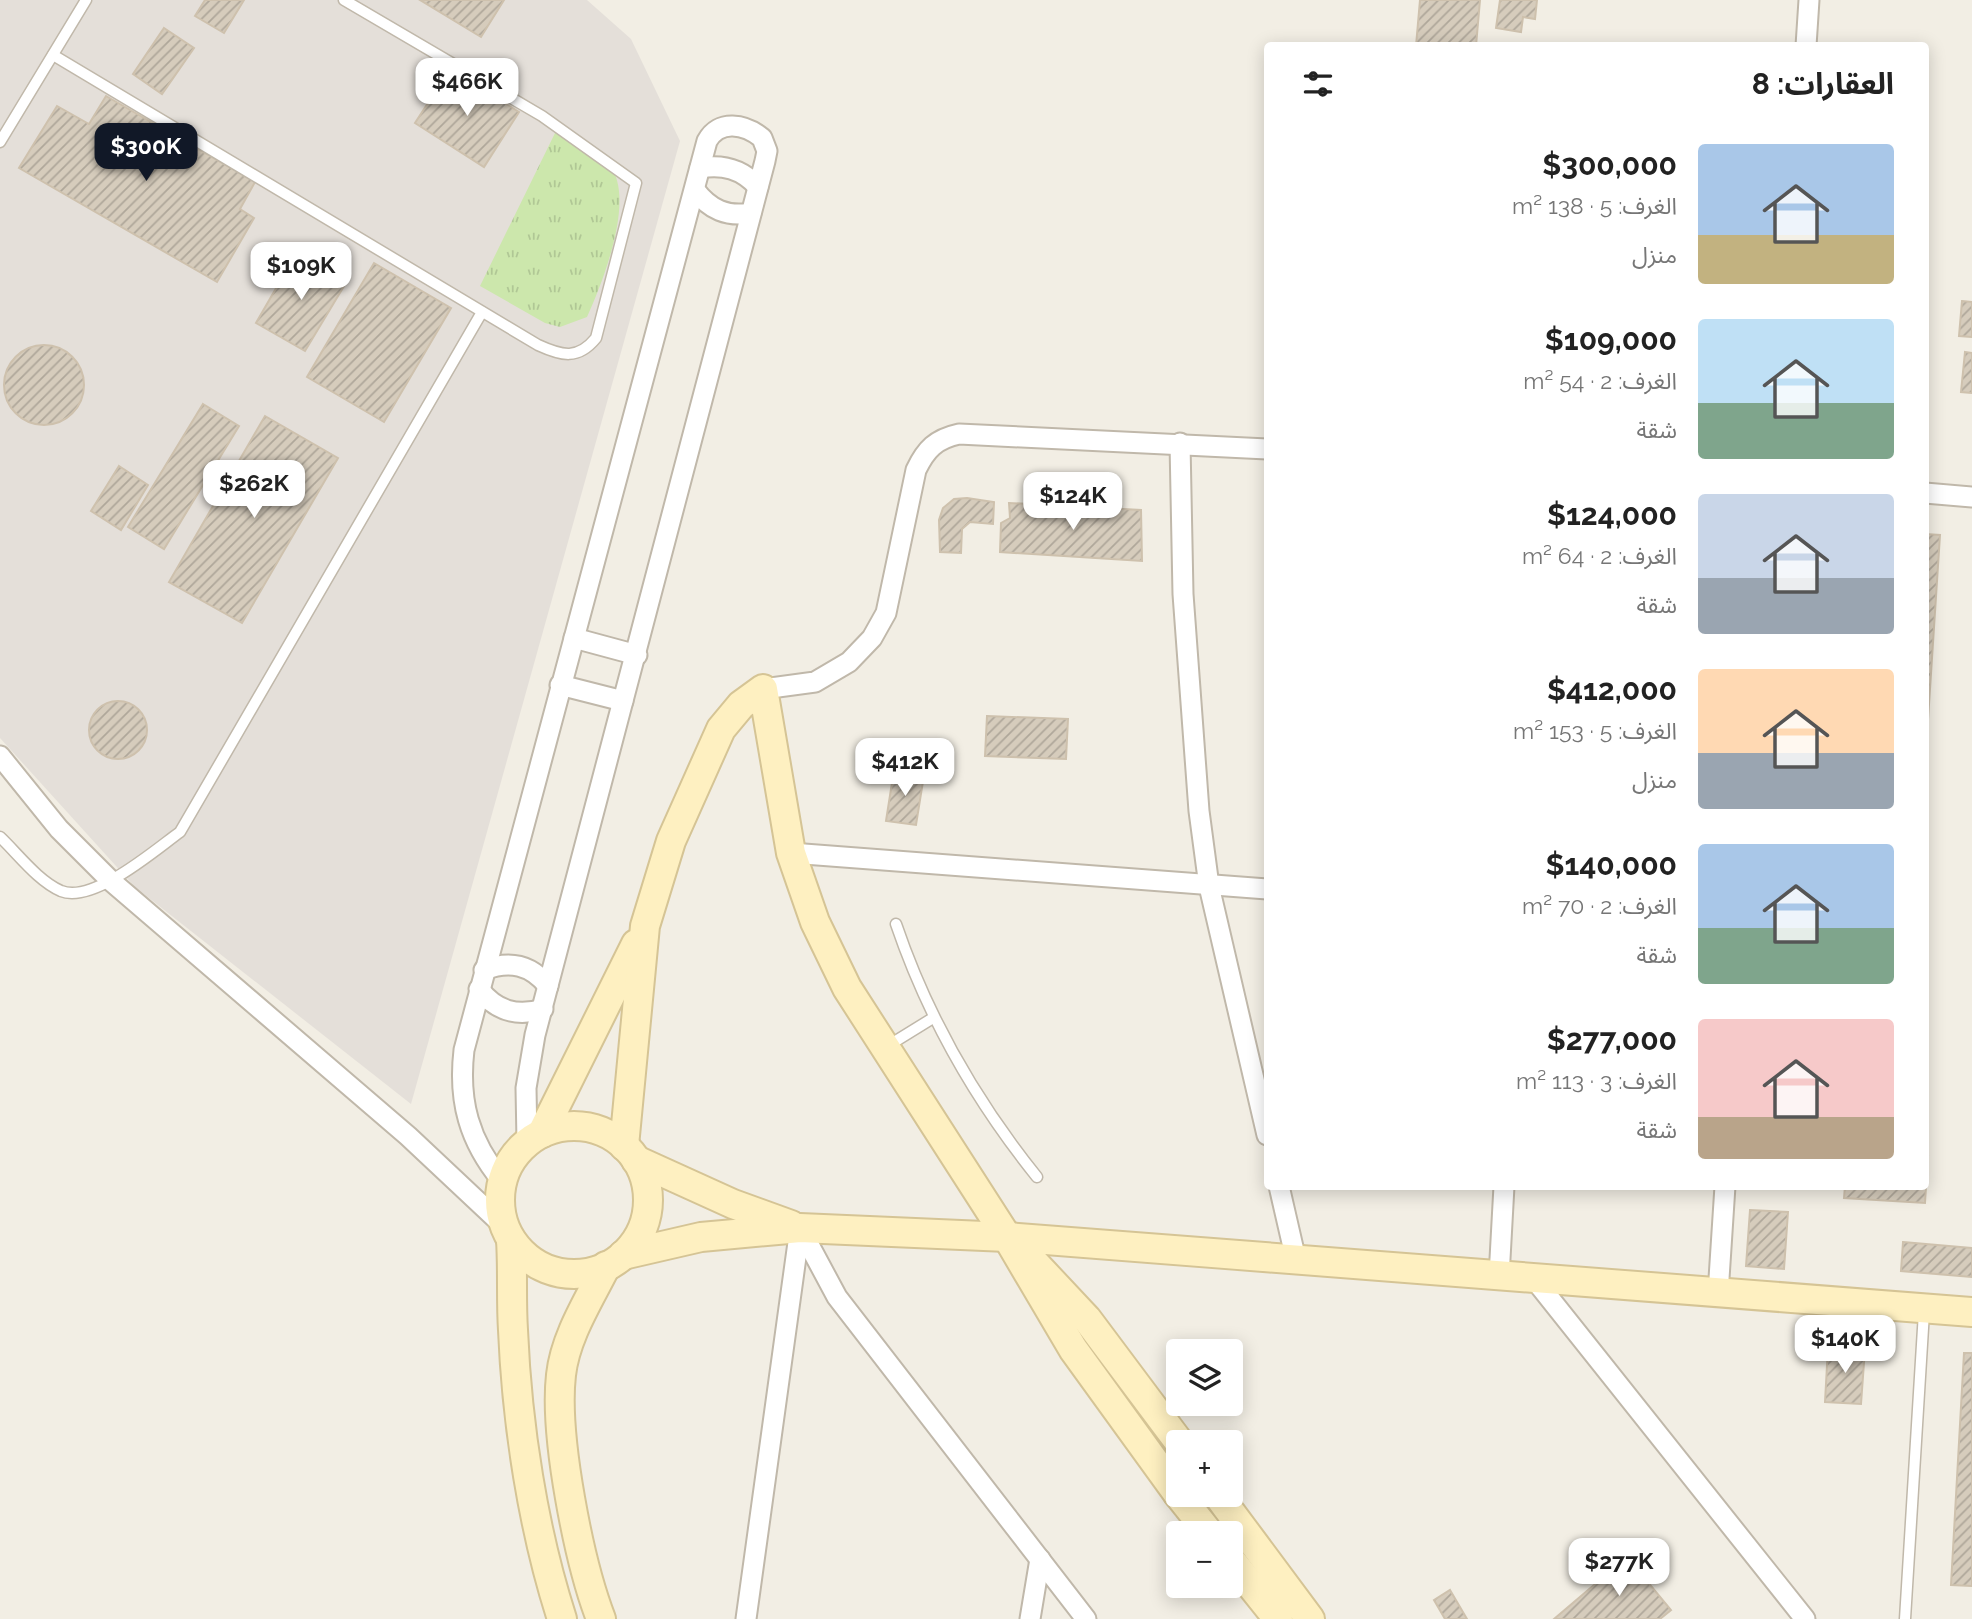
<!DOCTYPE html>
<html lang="ar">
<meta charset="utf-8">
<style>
:root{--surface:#fff;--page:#f6f6f6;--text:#222;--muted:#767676;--accent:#111827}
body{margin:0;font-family:Raleway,"Noto Sans Arabic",sans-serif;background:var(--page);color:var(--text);direction:rtl;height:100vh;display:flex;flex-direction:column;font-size:26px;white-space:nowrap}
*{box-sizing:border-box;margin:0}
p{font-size:23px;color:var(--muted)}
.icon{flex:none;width:38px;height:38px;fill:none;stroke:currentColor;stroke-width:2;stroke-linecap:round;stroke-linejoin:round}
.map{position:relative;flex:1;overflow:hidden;direction:ltr}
.sheet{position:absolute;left:1264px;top:42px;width:665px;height:1148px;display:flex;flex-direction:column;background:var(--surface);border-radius:7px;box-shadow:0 4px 18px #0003;direction:rtl}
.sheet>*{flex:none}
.buttons{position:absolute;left:1166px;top:1339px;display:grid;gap:14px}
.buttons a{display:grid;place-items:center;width:77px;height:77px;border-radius:7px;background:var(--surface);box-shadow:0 4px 18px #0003;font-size:35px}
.price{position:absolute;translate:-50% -60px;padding:0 16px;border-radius:14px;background:#fff;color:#222;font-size:23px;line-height:46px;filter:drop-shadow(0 2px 4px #0008)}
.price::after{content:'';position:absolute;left:50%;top:42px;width:21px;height:16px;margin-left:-10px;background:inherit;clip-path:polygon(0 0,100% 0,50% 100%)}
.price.current{background:var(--accent);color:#fff}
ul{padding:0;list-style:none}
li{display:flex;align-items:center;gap:21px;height:175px;padding:0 35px}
li span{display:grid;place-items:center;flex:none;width:196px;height:140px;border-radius:7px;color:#555}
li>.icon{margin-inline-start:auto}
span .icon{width:84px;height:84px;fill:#fffc;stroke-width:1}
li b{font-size:30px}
h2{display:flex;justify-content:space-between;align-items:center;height:84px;padding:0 35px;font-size:30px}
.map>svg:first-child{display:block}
.industrial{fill:#e4dfd9}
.grass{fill:url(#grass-tufts)}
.building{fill:url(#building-hatch);stroke:#cec1ad;stroke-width:2}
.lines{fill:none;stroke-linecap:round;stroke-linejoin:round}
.lane-casing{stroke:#c0b8aa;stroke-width:13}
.street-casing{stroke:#c0b8aa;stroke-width:23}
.secondary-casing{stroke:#d5c495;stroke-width:32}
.lane{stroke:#fff;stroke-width:10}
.street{stroke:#fff;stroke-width:19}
.secondary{stroke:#fef0c1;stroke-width:28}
</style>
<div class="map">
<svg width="1972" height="1619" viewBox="0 0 1972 1619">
<defs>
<pattern id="grass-tufts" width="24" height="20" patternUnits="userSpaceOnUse" patternTransform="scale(1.75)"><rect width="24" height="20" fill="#cce7ac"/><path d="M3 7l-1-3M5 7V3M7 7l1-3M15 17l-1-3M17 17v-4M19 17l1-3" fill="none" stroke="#b0c795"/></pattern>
<pattern id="building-hatch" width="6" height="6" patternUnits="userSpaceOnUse" patternTransform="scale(1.75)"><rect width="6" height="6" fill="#d6ccbc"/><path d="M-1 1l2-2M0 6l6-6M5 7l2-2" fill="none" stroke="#afa79a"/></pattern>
</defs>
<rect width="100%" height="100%" fill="#f2eee4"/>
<polygon class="industrial" points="0,0 587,0 631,39 680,141 411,1104 135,887 0,738"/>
<path class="grass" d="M557,129c16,10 42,22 53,37 26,33 -8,118 -23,151l-27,10 -15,-4 -65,-37z"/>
<g class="building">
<polygon points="205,0 244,0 224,33 195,16"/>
<polygon points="420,0 504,0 481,37"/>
<polygon points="1420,0 1480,0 1476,46 1416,46"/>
<polygon points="1500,0 1537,0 1535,19 1523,17 1521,32 1496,28"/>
<polygon points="164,28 194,48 162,94 133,74"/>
<polygon points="450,69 519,112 484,167 415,123"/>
<polygon points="106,96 255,182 240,209 254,218 217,282 19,168 57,106 89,124"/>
<polygon points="297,252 347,281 305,351 256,323"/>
<polygon points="374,263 451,308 384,422 307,377"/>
<polygon points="1962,301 1972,302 1972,337 1959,336"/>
<circle cx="44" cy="385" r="40"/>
<polygon points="1965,352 1972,353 1972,393 1961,392"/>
<polygon points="203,404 239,426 164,549 128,527"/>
<polygon points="265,416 338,458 242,623 169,582"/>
<polygon points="119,466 148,485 121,530 91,511"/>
<polygon points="967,498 994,502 993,524 970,522 962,529 961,553 940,552 939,520 943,508 954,499"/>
<polygon points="1009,503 1141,510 1142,561 1000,552 1001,523 1010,518"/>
<polygon points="1925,534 1940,535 1925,766"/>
<circle cx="118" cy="730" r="29"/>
<polygon points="987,716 1068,719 1066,759 985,756"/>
<polygon points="894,770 924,775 916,825 886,821"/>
<polygon points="1925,1156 1928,1156 1925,1203 1844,1198 1845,1186 1925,1186"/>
<polygon points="1750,1210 1788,1212 1784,1269 1746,1266"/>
<polygon points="1903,1242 1972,1248 1972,1277 1901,1271"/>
<polygon points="1828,1347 1865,1349 1861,1404 1825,1402"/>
<polygon points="1964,1353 1972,1353 1972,1586 1951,1585"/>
<polygon points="1627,1557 1671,1610 1660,1619 1554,1619"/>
<polygon points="1450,1590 1467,1619 1445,1619 1434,1600"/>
</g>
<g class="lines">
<g class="lane-casing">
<g id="lane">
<path d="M53,55l485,290c24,11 40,15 58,-7l40,-155 -94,-67 -198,-116"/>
<polyline points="0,142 86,0"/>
<path d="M0,837c18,17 38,44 61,54 32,13 94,-41 119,-59l302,-520"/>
<path d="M896,924c32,94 79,176 141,253"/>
<polyline points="886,1047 933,1018"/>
<polyline points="1905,1619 1924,1312"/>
</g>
</g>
<g class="street-casing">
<g id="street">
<polyline points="1806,46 1809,0"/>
<path d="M700,168c23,-4 42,1 58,19"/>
<path d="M695,190c15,20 32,27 56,23"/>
<polyline points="1180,443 1183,594 1199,811 1209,886 1267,1135"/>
<polyline points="1925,493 1972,497"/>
<polyline points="574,638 637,655"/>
<polyline points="560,685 623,701"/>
<path d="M763,689l52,-7 34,-20 23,-24 14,-25 30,-143c10,-21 20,-31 43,-36l308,15"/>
<polyline points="0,756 59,829 111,881 408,1136 505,1227"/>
<polyline points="791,853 1267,889"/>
<path d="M484,970c26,-10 47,-5 64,16"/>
<path d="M479,989c17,22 38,28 64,20"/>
<path d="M502,1181c-33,-40 -44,-80 -38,-131l243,-909c12,-22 38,-17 55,-3l5,13 -2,10 -230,874 -9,53 1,54"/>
<polyline points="1279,1186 1296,1260"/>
<polyline points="800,1228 837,1297 1086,1619"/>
<polyline points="1499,1277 1504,1186"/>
<polyline points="1535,1280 1805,1619"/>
<polyline points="1718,1294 1725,1186"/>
<polyline points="746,1619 800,1228"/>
<polyline points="1030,1619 1040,1559"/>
</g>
</g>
<g class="secondary-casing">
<g id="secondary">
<circle cx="574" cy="1200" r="74"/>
<polyline points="542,1133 636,944"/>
<polyline points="624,1146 645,926 671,841 721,729 741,705 763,689 791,853 815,922 847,988 1007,1237 1073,1349 1178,1494"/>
<polyline points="636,1160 733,1204 791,1225"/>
<path d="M511,1240c2,30 0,60 2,90 4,95 20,199 49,289"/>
<polyline points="623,1255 701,1237 800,1228 1007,1237 1972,1312"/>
<polyline points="1027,1255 1087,1319 1179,1442"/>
<polyline points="1178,1494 1209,1533"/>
<polyline points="1217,1494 1310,1619"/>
<polyline points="1230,1559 1278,1619"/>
<path d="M601,1619c-22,-57 -47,-183 -40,-244 4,-38 28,-75 45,-109"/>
</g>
</g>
<use href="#lane" class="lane"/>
<use href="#street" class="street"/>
<use href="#secondary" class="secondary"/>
</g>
</svg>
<div class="buttons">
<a><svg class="icon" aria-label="layers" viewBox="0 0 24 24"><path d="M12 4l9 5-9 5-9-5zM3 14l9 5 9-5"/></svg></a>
<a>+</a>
<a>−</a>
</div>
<b class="price" style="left:467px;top:118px">$466K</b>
<b class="price current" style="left:146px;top:183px">$300K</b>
<b class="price" style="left:301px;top:302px">$109K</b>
<b class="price" style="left:254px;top:520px">$262K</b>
<b class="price" style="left:1073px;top:532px">$124K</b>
<b class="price" style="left:905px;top:798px">$412K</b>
<b class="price" style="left:1845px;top:1375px">$140K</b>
<b class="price" style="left:1619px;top:1598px">$277K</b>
<section class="sheet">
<h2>العقارات: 8<svg class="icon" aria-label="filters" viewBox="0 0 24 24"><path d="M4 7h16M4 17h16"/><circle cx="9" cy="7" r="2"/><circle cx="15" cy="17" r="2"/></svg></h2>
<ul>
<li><span style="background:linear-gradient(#a9c7e8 65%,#c2b280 0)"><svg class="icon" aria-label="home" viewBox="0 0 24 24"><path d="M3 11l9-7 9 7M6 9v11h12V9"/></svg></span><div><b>$300,000</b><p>الغرف: 5 · 138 m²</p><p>منزل</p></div></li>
<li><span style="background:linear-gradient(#bfe0f5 60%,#7fa58c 0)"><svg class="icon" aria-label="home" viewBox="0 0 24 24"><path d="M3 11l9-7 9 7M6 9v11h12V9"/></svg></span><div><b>$109,000</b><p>الغرف: 2 · 54 m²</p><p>شقة</p></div></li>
<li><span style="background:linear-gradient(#c9d6e8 60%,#9aa5b1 0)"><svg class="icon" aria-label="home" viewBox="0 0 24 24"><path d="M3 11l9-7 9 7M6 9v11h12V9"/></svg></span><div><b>$124,000</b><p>الغرف: 2 · 64 m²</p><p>شقة</p></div></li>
<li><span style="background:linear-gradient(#ffd9b3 60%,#9aa5b1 0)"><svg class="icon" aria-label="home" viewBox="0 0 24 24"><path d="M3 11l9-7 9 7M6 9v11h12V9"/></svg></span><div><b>$412,000</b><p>الغرف: 5 · 153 m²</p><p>منزل</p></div></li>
<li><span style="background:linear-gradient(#a9c7e8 60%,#7fa58c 0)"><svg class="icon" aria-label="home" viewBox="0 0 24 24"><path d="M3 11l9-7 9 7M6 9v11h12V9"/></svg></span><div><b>$140,000</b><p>الغرف: 2 · 70 m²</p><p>شقة</p></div></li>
<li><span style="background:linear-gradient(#f6c9c9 70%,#b9a48a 0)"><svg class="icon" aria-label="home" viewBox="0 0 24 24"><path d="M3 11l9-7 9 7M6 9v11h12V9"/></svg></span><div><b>$277,000</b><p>الغرف: 3 · 113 m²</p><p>شقة</p></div></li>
</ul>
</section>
</div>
